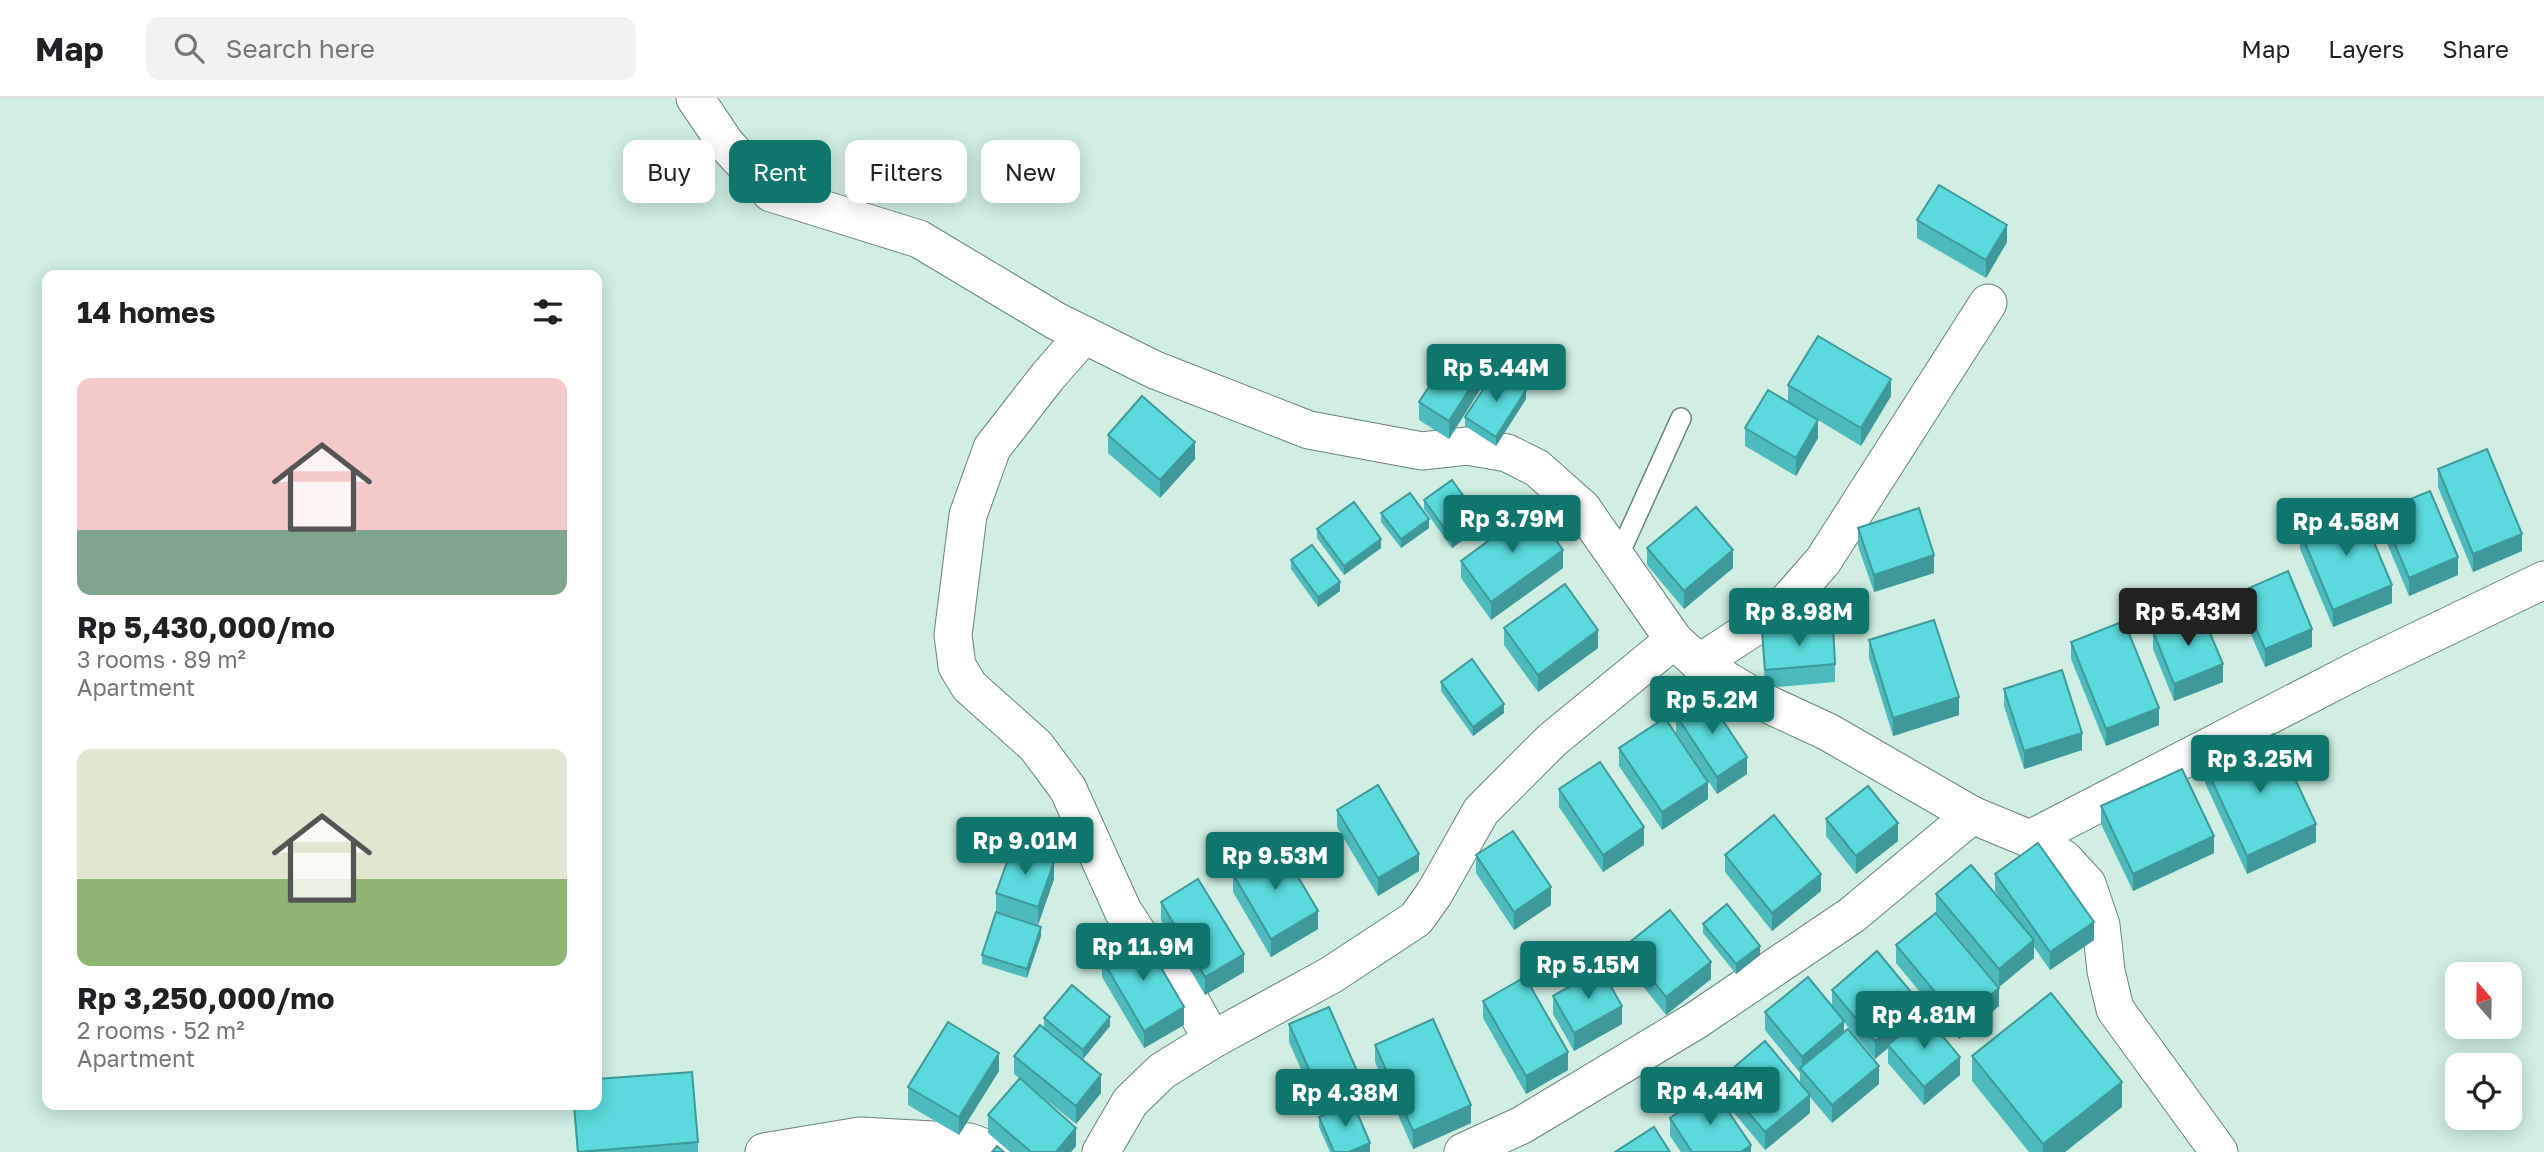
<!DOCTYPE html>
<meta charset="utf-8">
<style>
:root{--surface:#fff;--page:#f2f2f2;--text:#202124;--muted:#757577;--line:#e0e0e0;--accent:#0f766e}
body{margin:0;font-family:"Golos Text",sans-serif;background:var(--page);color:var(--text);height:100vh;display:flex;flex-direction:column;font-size:26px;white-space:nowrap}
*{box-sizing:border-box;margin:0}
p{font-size:23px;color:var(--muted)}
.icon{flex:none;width:38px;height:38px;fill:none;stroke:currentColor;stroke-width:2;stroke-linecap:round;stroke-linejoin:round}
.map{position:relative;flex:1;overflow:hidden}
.drawer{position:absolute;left:42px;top:172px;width:560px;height:840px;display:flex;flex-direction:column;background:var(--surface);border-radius:14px;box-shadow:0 4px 18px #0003}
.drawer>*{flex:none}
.banner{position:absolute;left:623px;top:42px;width:665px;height:63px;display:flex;gap:14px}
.needle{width:46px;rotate:340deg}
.buttons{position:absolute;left:2445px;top:864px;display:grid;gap:14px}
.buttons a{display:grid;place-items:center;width:77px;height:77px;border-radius:14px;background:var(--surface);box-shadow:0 4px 18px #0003;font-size:35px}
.price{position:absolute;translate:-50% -60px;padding:0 16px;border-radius:7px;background:var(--accent);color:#fff;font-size:23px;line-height:46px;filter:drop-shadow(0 2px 4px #0008)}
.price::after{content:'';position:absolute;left:50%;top:42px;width:21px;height:16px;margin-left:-10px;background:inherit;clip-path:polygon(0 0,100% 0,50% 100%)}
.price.on{background:#222;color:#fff}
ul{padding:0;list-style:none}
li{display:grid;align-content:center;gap:14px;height:371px;padding:0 35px}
li span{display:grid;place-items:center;height:217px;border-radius:14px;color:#555}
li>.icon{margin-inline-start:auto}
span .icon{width:126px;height:126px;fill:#fffc;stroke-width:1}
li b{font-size:30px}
h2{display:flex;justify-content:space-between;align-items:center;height:84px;padding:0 35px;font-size:30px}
.chip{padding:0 24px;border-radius:14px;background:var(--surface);box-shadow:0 4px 18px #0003;font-size:24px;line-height:63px}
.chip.on{background:var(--accent);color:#fff}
header{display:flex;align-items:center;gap:42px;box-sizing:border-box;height:98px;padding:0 35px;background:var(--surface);border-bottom:2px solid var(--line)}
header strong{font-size:33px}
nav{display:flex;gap:38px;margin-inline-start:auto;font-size:24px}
.search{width:490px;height:63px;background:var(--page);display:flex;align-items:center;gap:18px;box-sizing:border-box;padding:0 24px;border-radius:14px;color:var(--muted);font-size:26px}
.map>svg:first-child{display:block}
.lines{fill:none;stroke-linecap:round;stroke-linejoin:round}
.service-casing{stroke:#688379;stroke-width:22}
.minor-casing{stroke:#688379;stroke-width:39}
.service{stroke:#fff;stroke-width:19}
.minor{stroke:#fff;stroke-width:37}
.wall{fill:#4dbbbd}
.shaded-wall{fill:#3f999a}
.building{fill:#5adadc;stroke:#3f999a;stroke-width:2}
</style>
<header>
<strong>Map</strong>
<div class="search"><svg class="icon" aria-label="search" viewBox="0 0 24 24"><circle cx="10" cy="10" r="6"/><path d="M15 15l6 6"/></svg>Search here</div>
<nav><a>Map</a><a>Layers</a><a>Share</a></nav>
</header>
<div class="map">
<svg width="2544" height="1054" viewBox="0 0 2544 1054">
<rect width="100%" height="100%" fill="#d0eee2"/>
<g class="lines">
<g class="service-casing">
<polyline id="service" points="1617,461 1681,320"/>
</g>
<g class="minor-casing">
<g id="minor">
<polyline points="695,0 726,46 771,95 919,141 1056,223 1155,272 1309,332 1422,353 1467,348 1507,355 1537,370 1582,410 1674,542 1699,565 1759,602 1828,634 1972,717 2030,741 2064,761 2087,786 2101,827 2106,873 2115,911 2219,1054"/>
<polyline points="1084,237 1048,278 992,350 968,417 953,537 957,568 969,588 1036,648 1068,691 1123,813 1142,842 1189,900 1212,942"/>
<polyline points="1699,565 1779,513 1823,463 1988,205"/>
<polyline points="2030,741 2359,571 2544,482"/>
<polyline points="764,1054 860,1038 969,1044 997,1054"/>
<polyline points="1101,1054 1130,1004 1162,973 1212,942 1331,877 1416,821 1434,796 1481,713 1552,642 1674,542"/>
<polyline points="1463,1054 1522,1027 1695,923 1852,817 1972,717"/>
</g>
</g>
<use href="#service" class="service"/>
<use href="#minor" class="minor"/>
</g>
<g class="wall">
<polygon points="1917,122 2007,144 1986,180 1917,140"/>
<polygon points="1483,287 1449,341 1419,322 1419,304"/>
<polygon points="1788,287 1891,298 1861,348 1818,322 1818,340 1796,378 1745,348 1745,330 1788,304"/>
<polygon points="1526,301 1496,348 1465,328 1465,319"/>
<polygon points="1108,337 1195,361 1160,400 1108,355"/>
<polygon points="2438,371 2522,453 2473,474 2438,389"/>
<polygon points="1424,402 1480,430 1452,450 1424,411"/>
<polygon points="2381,413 2458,477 2409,498 2381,431"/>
<polygon points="1381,415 1429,430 1401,450 1381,424"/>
<polygon points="1858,430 1934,475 1874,494 1858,448"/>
<polygon points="1317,431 1381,450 1344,477 1317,440"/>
<polygon points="2300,433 2392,505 2333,529 2300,451"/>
<polygon points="1647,450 1733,470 1684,511 1647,467"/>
<polygon points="1291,462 1340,493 1318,509 1291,471"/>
<polygon points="1461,463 1563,470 1491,522 1461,480"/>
<polygon points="2240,494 2312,549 2265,569 2240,511"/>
<polygon points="1504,530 1598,550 1538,594 1504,547"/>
<polygon points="1762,533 1835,566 1835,584 1765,590"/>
<polygon points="2153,533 2223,584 2174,603 2153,551"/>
<polygon points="1869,542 1959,617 1893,638 1869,560"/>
<polygon points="2071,544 2159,627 2106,648 2071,561"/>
<polygon points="1441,584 1504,615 1473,638 1441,593"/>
<polygon points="2004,591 2082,652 2024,671 2004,608"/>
<polygon points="1676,617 1747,676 1717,696 1676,635"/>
<polygon points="1619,650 1708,701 1662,732 1619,668"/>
<polygon points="2205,668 2316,744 2247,776 2205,685"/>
<polygon points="1559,691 1644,747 1603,774 1559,709"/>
<polygon points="2101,708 2214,755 2133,793 2101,726"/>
<polygon points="1337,712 1419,773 1378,798 1337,729"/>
<polygon points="1826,721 1898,743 1856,776 1826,738"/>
<polygon points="1476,757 1551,807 1514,832 1476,775"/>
<polygon points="1725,757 1821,793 1772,833 1725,774"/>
<polygon points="1233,776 1318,831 1271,859 1233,794"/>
<polygon points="1995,776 2094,842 2050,872 2034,849 2034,860 1999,889 1936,813 1936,796 2002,803 1995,793"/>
<polygon points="1054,781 1038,827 996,813 996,795"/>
<polygon points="1161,804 1244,874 1205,897 1161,822"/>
<polygon points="1703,826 1760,857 1736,876 1703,835"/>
<polygon points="1041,838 1027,880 982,866 982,857"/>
<polygon points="1896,847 1999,908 1959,941 1896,865"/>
<polygon points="1625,848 1711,881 1666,917 1625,866"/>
<polygon points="1102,861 1184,927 1144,950 1102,879"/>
<polygon points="1832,892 1921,921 1960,977 1924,1007 1888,965 1888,950 1875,961 1844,924 1844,934 1879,986 1832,1025 1810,999 1810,1015 1765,1052 1720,998 1720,981 1800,985 1800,975 1765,932 1765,914 1832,908"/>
<polygon points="1553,898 1622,926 1574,953 1553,916"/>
<polygon points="1483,903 1568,972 1526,996 1483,920"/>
<polygon points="1044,920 1110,928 1083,961 1044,930"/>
<polygon points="1289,926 1361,999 1321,1017 1289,944"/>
<polygon points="1375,947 1471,1025 1413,1051 1375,964"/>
<polygon points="1014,958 1101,995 1076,1026 1014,976"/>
<polygon points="1972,958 2122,1009 2065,1054 2029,1054 1972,983"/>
<polygon points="999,973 959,1037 908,1007 908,989"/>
<polygon points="573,1006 597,1006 698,1044 698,1054 577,1054"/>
<polygon points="988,1017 1076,1048 1071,1054 1010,1054 988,1035"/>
<polygon points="1319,1019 1370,1054 1330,1054 1319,1029"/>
<polygon points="1670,1020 1751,1054 1681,1054 1670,1038"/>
</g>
<g class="shaded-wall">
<polygon points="2007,127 2007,144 1986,180 1986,162"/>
<polygon points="1483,270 1483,287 1449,341 1449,323"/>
<polygon points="1891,281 1891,298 1861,348 1861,330"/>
<polygon points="1526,292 1526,301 1496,348 1496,339"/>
<polygon points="1818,322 1818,340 1796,378 1796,360"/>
<polygon points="1195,344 1195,361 1160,400 1160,382"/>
<polygon points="1429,421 1429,430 1401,450 1401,441"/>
<polygon points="1480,421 1480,430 1452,450 1452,441"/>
<polygon points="2522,436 2522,453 2473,474 2473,456"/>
<polygon points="1381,441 1381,450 1344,477 1344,468"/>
<polygon points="1563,452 1563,470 1491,522 1491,504"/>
<polygon points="1733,452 1733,470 1684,511 1684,493"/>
<polygon points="1934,457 1934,475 1874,494 1874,477"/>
<polygon points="2458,459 2458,477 2409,498 2409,480"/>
<polygon points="1340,484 1340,493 1318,509 1318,499"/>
<polygon points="2392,487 2392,505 2333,529 2333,512"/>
<polygon points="2312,531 2312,549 2265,569 2265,551"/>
<polygon points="1598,532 1598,550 1538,594 1538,577"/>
<polygon points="2223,566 2223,584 2174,603 2174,586"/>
<polygon points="1959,599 1959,617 1893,638 1893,620"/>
<polygon points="1504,606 1504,615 1473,638 1473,629"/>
<polygon points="2159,610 2159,627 2106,648 2106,631"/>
<polygon points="2082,635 2082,652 2024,671 2024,653"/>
<polygon points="1747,659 1747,676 1717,696 1717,679"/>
<polygon points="1708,684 1708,701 1662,732 1662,714"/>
<polygon points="1898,725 1898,743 1856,776 1856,758"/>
<polygon points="2316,726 2316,744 2247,776 2247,758"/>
<polygon points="1644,729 1644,747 1603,774 1603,757"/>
<polygon points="2214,738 2214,755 2133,793 2133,776"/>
<polygon points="1419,756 1419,773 1378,798 1378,780"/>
<polygon points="1054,764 1054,781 1038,827 1038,809"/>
<polygon points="1821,776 1821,793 1772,833 1772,815"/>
<polygon points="1551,789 1551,807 1514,832 1514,814"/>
<polygon points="1318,813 1318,831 1271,859 1271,841"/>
<polygon points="2094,824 2094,842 2050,872 2050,854"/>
<polygon points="1041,829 1041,838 1027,880 1027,871"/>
<polygon points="2034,842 2034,860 1999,889 1999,871"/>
<polygon points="1760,848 1760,857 1736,876 1736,866"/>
<polygon points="1244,856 1244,874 1205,897 1205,879"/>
<polygon points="1711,864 1711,881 1666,917 1666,899"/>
<polygon points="1999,890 1999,908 1959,941 1959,923"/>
<polygon points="1921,906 1921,924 1888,947 1888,950 1875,961 1875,943"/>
<polygon points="1622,908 1622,926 1574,953 1574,935"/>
<polygon points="1184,909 1184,927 1144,950 1144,933"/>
<polygon points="1110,919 1110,928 1083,961 1083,952"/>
<polygon points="1844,923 1844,941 1802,971 1802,959"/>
<polygon points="1568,954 1568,972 1526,996 1526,978"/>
<polygon points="999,955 999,973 959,1037 959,1019"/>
<polygon points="1960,959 1960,977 1924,1007 1924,989"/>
<polygon points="1879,968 1879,986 1832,1025 1832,1007"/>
<polygon points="1101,977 1101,995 1076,1026 1076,1008"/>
<polygon points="1361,982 1361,999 1321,1017 1321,999"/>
<polygon points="2122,984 2122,1009 2065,1054 2043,1054 2043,1046"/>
<polygon points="1810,997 1810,1015 1765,1052 1765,1034"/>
<polygon points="1471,1007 1471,1025 1413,1051 1413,1033"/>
<polygon points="1076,1030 1076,1048 1071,1054 1056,1054"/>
<polygon points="1370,1045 1370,1054 1349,1054"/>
<polygon points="1751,1047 1751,1054 1741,1054"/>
</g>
<g class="building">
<polygon points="1939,87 2007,127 1986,162 1917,122"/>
<polygon points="1818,238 1891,281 1861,330 1788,287"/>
<polygon points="1454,251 1483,270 1449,323 1419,304"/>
<polygon points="1496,272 1526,292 1496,339 1465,319"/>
<polygon points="1768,292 1818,322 1796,360 1745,330"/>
<polygon points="1142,298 1195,344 1160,382 1108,337"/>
<polygon points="2487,351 2522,436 2473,456 2438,371"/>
<polygon points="1452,382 1480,421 1452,441 1424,402"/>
<polygon points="2430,393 2458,459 2409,480 2381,413"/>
<polygon points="1410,395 1429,421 1401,441 1381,415"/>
<polygon points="1354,404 1381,441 1344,468 1317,431"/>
<polygon points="1696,409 1733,452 1684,493 1647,450"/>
<polygon points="2359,409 2392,487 2333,512 2300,433"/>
<polygon points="1533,410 1563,452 1491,504 1461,463"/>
<polygon points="1919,410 1934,457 1874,477 1858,430"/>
<polygon points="1312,447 1340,484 1318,499 1291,462"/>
<polygon points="2288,473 2312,531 2265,551 2240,494"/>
<polygon points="1565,486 1598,532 1538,577 1504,530"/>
<polygon points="2201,514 2223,566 2174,586 2153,533"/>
<polygon points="1934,522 1959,599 1893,620 1869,542"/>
<polygon points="2124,523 2159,610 2106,631 2071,544"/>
<polygon points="1833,528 1835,566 1765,572 1762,533"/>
<polygon points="1472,561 1504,606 1473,629 1441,584"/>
<polygon points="2062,572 2082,635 2024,653 2004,591"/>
<polygon points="1706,597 1747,659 1717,679 1676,617"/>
<polygon points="1665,620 1708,684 1662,714 1619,650"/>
<polygon points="2274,636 2316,726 2247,758 2205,668"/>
<polygon points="1600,664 1644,729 1603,757 1559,691"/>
<polygon points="2182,671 2214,738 2133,776 2101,708"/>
<polygon points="1378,687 1419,756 1378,780 1337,712"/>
<polygon points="1868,688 1898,725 1856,758 1826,721"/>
<polygon points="1774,717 1821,776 1772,815 1725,757"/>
<polygon points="1513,733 1551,789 1514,814 1476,757"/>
<polygon points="2038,745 2094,824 2050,854 1995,776"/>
<polygon points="1280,748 1318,813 1271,841 1233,776"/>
<polygon points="1012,750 1054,764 1038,809 996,795"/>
<polygon points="1971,767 2034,842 1999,871 1936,796"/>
<polygon points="1198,781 1244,856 1205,879 1161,804"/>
<polygon points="1727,806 1760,848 1736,866 1703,826"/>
<polygon points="1670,812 1711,864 1666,899 1625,848"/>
<polygon points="996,814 1041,829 1027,871 982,857"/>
<polygon points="1936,815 1999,890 1959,923 1896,847"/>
<polygon points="1142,837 1184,909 1144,933 1102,861"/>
<polygon points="1877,853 1921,906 1875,943 1832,892"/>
<polygon points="1601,871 1622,908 1574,935 1553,898"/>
<polygon points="1525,879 1568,954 1526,978 1483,903"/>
<polygon points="1808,879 1844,923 1802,959 1765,914"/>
<polygon points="1072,887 1110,919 1083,952 1044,920"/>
<polygon points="2051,895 2122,984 2043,1046 1972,958"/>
<polygon points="1329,909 1361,982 1321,999 1289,926"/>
<polygon points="1925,917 1960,959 1924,989 1888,947"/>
<polygon points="1433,921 1471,1007 1413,1033 1375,947"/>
<polygon points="948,924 999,955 959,1019 908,989"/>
<polygon points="1040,927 1101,977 1076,1008 1014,958"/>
<polygon points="1848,931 1879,968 1832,1007 1800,970"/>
<polygon points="1765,943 1810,997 1765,1034 1720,981"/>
<polygon points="692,974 698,1044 578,1054 574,1006 597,1006 597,981"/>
<polygon points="1020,980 1076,1030 1056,1054 1031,1054 988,1017"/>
<polygon points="1713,991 1751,1047 1741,1054 1692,1054 1670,1020"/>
<polygon points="1353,1005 1370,1045 1349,1054 1334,1054 1319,1019"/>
<polygon points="1654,1029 1670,1054 1615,1054"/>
<polygon points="997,1048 1004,1054 992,1054"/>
</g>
</svg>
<div class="buttons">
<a><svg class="needle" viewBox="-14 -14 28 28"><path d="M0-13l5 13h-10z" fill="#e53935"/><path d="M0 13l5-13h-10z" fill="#757577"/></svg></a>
<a><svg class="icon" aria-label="locate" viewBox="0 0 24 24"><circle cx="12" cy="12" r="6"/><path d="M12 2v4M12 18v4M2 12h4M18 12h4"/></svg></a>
</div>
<b class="price" style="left:1496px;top:306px">Rp 5.44M</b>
<b class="price" style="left:1512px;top:457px">Rp 3.79M</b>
<b class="price" style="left:2346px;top:460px">Rp 4.58M</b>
<b class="price" style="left:1799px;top:550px">Rp 8.98M</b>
<b class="price on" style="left:2188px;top:550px">Rp 5.43M</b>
<b class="price" style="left:1712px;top:638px">Rp 5.2M</b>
<b class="price" style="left:2260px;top:697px">Rp 3.25M</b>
<b class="price" style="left:1025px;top:779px">Rp 9.01M</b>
<b class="price" style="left:1275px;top:794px">Rp 9.53M</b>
<b class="price" style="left:1143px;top:885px">Rp 11.9M</b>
<b class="price" style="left:1588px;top:903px">Rp 5.15M</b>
<b class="price" style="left:1924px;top:953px">Rp 4.81M</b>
<b class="price" style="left:1710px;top:1029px">Rp 4.44M</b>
<b class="price" style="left:1345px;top:1031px">Rp 4.38M</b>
<div class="banner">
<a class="chip">Buy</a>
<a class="chip on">Rent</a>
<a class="chip">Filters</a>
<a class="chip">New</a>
</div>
<section class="drawer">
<h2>14 homes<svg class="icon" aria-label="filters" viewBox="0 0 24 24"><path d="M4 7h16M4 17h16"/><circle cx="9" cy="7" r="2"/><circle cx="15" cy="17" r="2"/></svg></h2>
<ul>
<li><span style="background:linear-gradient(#f6c9c9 70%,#7fa58c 0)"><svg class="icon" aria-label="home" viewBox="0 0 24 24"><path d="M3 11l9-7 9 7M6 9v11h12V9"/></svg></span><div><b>Rp 5,430,000/mo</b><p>3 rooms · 89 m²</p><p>Apartment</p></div></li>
<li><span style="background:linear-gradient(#dfe7d0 60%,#8fb573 0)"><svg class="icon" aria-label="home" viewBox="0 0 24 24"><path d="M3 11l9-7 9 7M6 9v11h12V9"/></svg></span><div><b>Rp 3,250,000/mo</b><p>2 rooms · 52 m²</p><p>Apartment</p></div></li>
</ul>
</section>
</div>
